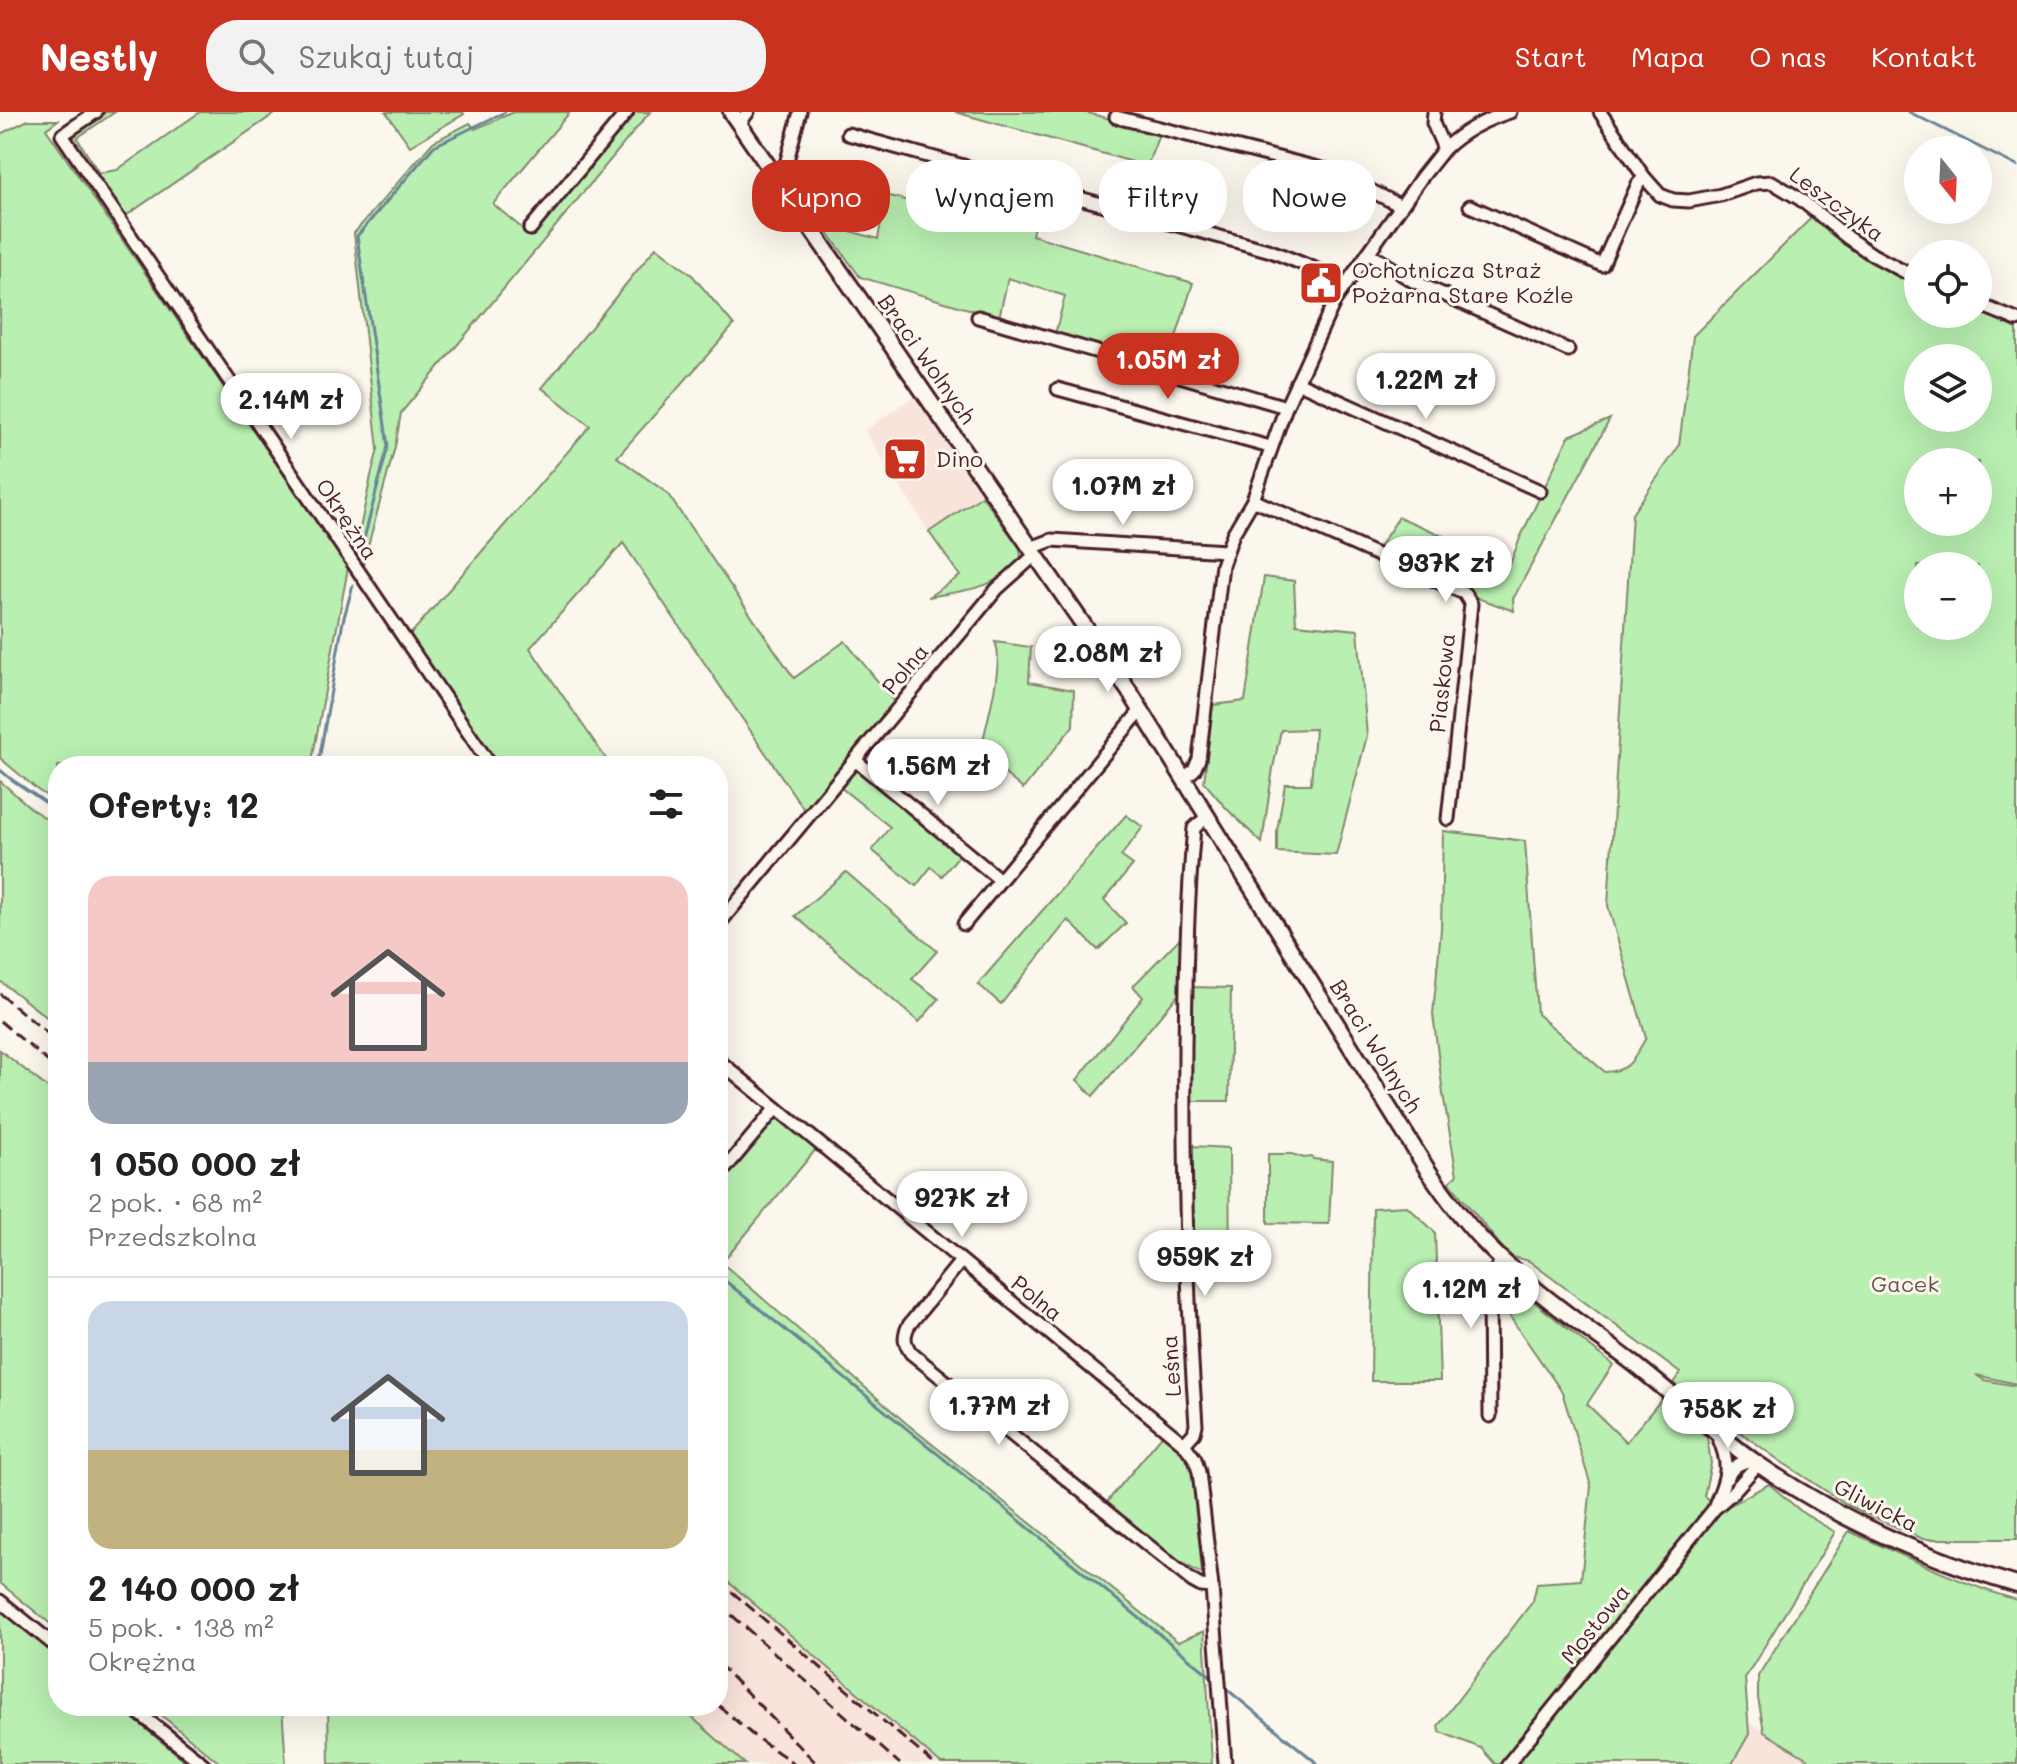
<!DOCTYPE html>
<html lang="pl">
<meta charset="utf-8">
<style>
:root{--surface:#fff;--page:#f2f2f2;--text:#222;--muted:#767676;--line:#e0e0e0;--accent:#c8321e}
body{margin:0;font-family:Mali,sans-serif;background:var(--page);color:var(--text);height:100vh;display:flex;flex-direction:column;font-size:30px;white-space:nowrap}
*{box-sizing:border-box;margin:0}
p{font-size:26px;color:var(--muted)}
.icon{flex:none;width:44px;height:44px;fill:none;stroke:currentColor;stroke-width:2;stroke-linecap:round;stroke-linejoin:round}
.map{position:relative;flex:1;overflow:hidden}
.drawer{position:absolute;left:48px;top:644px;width:680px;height:960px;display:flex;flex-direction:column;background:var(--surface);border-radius:32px;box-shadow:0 8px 32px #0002}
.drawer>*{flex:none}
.hud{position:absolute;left:752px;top:48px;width:760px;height:72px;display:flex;gap:16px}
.needle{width:52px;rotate:162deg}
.buttons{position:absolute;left:1904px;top:24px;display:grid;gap:16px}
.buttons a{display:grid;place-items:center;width:88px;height:88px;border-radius:50%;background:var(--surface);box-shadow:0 8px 32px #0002;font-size:40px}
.price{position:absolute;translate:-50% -68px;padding:0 18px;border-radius:28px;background:#fff;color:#222;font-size:26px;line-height:52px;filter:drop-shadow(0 2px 4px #0008)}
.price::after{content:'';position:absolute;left:50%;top:48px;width:24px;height:18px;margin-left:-12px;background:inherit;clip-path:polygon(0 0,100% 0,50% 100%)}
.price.active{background:var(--accent);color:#fff}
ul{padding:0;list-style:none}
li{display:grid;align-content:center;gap:16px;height:424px;padding:0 40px}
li+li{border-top:2px solid var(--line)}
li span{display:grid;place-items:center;height:248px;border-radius:24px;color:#555}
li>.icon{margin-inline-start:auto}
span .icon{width:144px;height:144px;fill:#fffc;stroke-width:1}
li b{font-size:34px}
h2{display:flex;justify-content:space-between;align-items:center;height:96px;padding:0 40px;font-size:34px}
.pill{padding:0 28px;border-radius:32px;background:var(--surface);box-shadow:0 8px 32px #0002;font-size:28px;line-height:72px}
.pill.active{background:var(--accent);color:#fff}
header{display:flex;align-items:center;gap:48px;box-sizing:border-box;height:112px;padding:0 40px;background:var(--accent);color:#fff}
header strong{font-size:38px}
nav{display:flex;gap:44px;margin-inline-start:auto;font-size:28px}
.search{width:560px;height:72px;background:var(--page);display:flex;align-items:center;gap:20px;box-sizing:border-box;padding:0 28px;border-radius:32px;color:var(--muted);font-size:30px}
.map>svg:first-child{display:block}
.built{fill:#f9e4db}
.green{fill:#b9efb1;stroke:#82876e;stroke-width:2;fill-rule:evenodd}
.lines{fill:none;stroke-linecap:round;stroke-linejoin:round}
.stream{stroke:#698497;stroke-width:3}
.minor-casing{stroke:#4a1f2b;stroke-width:17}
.major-casing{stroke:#4a1f2b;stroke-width:20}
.minor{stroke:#fbf7ec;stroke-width:11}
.major{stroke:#fbf7ec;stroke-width:14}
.rail{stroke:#4a1f2b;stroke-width:3;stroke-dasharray:12 6;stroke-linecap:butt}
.labels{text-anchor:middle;stroke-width:6;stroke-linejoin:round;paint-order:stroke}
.street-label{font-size:22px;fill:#4a1f2b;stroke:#fbf7ec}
.poi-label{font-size:22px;fill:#4a1f2b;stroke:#fbf7ec;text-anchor:start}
.park-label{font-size:22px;fill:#66534c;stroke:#fbf7ec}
</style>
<header>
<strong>Nestly</strong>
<div class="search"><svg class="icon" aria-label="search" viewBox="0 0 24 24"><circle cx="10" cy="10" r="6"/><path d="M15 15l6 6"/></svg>Szukaj tutaj</div>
<nav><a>Start</a><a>Mapa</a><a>O nas</a><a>Kontakt</a></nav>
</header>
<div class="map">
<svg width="2017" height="1652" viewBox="0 0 2017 1652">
<rect width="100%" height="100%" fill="#fbf7ec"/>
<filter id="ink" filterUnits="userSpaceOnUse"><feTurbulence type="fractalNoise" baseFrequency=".0125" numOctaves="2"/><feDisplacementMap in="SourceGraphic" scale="16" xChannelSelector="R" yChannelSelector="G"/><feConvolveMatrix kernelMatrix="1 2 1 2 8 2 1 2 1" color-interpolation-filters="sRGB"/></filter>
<g filter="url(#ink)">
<g class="built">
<polygon points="915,283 982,384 929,420 865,319"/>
<polygon points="718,1441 964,1652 746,1652 679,1594 718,1594"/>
<polygon points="1748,1610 1816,1652 1732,1652 1749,1622"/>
</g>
<g class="green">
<polygon points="106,0 115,0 77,26 99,61 117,58 200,0 277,0 124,105 71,31 76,21"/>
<polygon points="386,0 463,0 464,2 410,34"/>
<polygon points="514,0 570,0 493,92 530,123 632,0 650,0 401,301 395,335 362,456 354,445 371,364 378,337 354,121 433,30 470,11 475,17"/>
<polygon points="955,0 1084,0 1160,20 1147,54"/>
<polygon points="28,8 58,8 46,17 348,456 311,654 58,654 58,691 39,679 0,646 0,22"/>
<polygon points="1010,72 1042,81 1032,123 1193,171 1167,254 1055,222 1065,184 1008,166 999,206 860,165 821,111 878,127 886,83 1001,114"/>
<path d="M1813,104l105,66v32h60v-4l39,19v1055l-41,-9 8,5 33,6v153h-94l-72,-32 -71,-46 -107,-78 7,-10 -151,-112 -20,-5 -60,-74 8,-7 -14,-81 -10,-80 8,-85 2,-98 82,10 12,173 68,58c27,-1 28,-14 41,-34l-38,-132 24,-392 47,-68 14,-110zM1918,246h60v60h-60zM1918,350h60v60h-60zM1918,454h60v60h-60z"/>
<polygon points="656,135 692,163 734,213 617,345 667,381 794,566 845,529 897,593 807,702 623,431 530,536 611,654 498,654 409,524 590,314 542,276"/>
<polygon points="1610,307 1513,487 1514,499 1477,486 1465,473 1377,438 1399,405 1510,452 1521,424 1569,324"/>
<path d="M982,384l38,52 1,10c-24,32 -55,32 -93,39l32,-21 -31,-44z"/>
<polygon points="1264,465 1294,469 1296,512 1358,518 1367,624 1336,743 1277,740 1277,719 1285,672 1311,672 1315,617 1281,618 1273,656 1262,731 1226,696 1204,670 1213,593 1245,589"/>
<path d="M995,530l36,5 -2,35 45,8 -1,36 -50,63 -43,-36c5,-24 25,-91 15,-111z"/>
<polygon points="855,657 960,742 942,764 931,755 916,774 872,738 890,715 840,675"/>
<polygon points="0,669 33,698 58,714 58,914 0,869"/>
<polygon points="1126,703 1143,715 1121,744 1133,753 1104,788 1126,811 1098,838 1068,808 1001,892 978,872"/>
<polygon points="846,760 937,839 912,867 939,887 919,910 795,804"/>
<polygon points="1181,825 1179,882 1093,984 1077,968 1143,885 1133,874"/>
<polygon points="1191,875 1231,876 1229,989 1189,989"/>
<polygon points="0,938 58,984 58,1518 0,1471"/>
<polygon points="778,1000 817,1036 722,1151 906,1311 1178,1530 1204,1519 1212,1652 941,1652 718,1461 718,1070"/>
<polygon points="1191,1034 1229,1036 1230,1156 1190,1157"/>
<polygon points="1268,1042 1292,1042 1304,1046 1312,1045 1313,1047 1332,1049 1329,1112 1268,1111"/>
<polygon points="1407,1094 1435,1120 1440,1269 1371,1269 1373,1096"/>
<polygon points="1501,1163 1613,1253 1587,1292 1626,1330 1661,1288 1707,1325 1711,1351 1704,1384 1721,1398 1769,1372 1803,1401 1835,1420 1745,1566 1749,1622 1732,1652 1495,1652 1481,1636 1440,1620 1438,1614 1533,1489 1537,1471 1581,1468 1591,1374 1562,1280 1495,1183 1496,1169"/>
<polygon points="1165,1320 1193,1344 1202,1462 1170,1444 1107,1390"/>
<path d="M1849,1419c55,25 110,52 168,69v164h-201l-52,-32 -6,-34v-22z"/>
<polygon points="0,1497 58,1544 58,1594 118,1594 189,1652 0,1652"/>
<polygon points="150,1594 282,1594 286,1652 221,1652"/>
<polygon points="328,1594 679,1594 745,1652 329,1652"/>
</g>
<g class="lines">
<g class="stream">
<polyline points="1909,0 2017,54"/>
<polyline points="359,446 388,334 357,124 434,34 505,0"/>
<polyline points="318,654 343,509 353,473"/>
<polyline points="0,658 11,667 58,699"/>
<polyline points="718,1163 1213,1566"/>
<polyline points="1223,1574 1318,1652"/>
</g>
<g class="minor-casing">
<g id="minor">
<polyline points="96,0 62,23 491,654"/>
<polyline points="1434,0 1433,11 1444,37"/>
<polyline points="1600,0 1644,65 1660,83 1673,88 1689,89 1721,83 1756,71 1772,70 1800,87 1848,126 1873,143 1918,167"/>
<polyline points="1116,5 1334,60 1401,94"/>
<polyline points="739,12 748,0"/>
<polyline points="848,22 1271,139 1313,156 1345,172"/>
<polyline points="776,66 785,56 800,0"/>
<polyline points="1470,94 1602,153 1638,72 1644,65"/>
<polyline points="530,117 627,0"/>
<polyline points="1368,141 1413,169 1568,238"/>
<polyline points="1978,192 2017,208"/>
<polyline points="978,205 1286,295"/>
<polyline points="1297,270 1540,379"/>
<polyline points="1058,277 1270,335"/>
<polyline points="1253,388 1464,481 1471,492 1448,707"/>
<polyline points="1031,436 1052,428 1226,439"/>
<polyline points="855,648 1000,768"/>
<path d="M1183,667l11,-9 5,-11 23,-194 11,-31 20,-34 33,-93 49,-107 86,-122 23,-29c19,-18 40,-29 66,-37"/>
<path d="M1207,705l-13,11c-7,73 -8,146 -9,220 -1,126 2,251 11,377l-2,8 -10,11 11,15 4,13 13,115 13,177"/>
<polyline points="964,812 1141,598"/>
<polyline points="718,813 997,477 1036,442"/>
<polyline points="718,948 1184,1332"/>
<polyline points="718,1065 776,996"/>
<path d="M961,1149l-52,64c-6,11 -5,18 2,28l281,228 9,5 11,1"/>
<polyline points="1490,1304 1489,1176 1492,1164 1502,1148"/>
<path d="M1727,1366c6,-12 13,-16 26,-18"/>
<path d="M1715,1393c13,-30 16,-40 2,-71"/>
<polyline points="0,1489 58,1536"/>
<polyline points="130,1594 203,1652"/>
<polyline points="1508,1652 1714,1397 1731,1382 1758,1352"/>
</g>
</g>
<g class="major-casing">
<path id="major" d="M731,0l400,582 296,475c17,25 35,50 56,72 42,45 101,85 150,122 41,32 79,68 122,99 79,55 170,96 262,123"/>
</g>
<use href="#minor" class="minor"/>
<use href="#major" class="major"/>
<g class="rail">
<polyline points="0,882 58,930"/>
<polyline points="0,909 58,958"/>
<polyline points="718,1468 934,1652"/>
<polyline points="718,1491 900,1652"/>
<polyline points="718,1551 817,1652"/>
<polyline points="718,1593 754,1624 795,1652"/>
</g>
</g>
</g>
<defs>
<g id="civic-square" transform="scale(2.3)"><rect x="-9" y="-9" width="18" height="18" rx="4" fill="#c8321e" stroke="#fbf7ec"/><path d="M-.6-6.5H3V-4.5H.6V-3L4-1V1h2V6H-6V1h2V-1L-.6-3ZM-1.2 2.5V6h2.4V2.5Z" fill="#fff"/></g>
<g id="supermarket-square" transform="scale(2.3)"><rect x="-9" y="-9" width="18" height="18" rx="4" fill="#c8321e" stroke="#fbf7ec"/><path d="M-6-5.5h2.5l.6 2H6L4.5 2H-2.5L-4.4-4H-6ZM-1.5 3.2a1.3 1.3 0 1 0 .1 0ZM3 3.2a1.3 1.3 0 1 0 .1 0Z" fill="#fff"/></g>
</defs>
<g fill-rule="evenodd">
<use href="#civic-square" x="1321" y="171"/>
<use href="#supermarket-square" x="905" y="347"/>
</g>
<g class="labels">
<g class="street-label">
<text transform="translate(1837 92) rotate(36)" y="8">Leszczyka</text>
<text transform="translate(927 247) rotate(55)" y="8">Braci Wolnych</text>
<text transform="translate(347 407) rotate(56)" y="8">Okrężna</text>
<text transform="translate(905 557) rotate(-50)" y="8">Polna</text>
<text transform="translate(1442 571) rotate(-84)" y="8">Piaskowa</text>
<text transform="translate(1376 934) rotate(58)" y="8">Braci Wolnych</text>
<text transform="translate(1037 1186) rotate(39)" y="8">Polna</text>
<text transform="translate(1171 1254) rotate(-94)" y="8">Leśna</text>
<text transform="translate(1876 1393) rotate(27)" y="8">Gliwicka</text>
<text transform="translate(1595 1512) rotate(-51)" y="8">Mostowa</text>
</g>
<g class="poi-label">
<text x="1352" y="166">Ochotnicza Straż<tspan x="1352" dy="25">Pożarna Stare Koźle</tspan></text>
<text x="936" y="355">Dino</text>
</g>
<g class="park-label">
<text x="1905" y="1180">Gacek</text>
</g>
</g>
</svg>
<div class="buttons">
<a><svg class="needle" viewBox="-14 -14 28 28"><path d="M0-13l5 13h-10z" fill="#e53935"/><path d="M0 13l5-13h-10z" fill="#767676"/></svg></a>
<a><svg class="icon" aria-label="locate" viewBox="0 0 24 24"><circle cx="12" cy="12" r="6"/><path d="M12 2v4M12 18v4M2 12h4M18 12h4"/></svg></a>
<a><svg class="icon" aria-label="layers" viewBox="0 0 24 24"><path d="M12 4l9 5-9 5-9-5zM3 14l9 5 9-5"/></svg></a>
<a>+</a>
<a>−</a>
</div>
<b class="price active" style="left:1168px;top:289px">1.05M zł</b>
<b class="price" style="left:1426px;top:309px">1.22M zł</b>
<b class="price" style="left:291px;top:329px">2.14M zł</b>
<b class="price" style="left:1123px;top:415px">1.07M zł</b>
<b class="price" style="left:1446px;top:492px">937K zł</b>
<b class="price" style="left:1108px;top:582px">2.08M zł</b>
<b class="price" style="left:938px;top:695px">1.56M zł</b>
<b class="price" style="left:962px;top:1127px">927K zł</b>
<b class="price" style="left:1205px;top:1186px">959K zł</b>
<b class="price" style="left:1471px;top:1218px">1.12M zł</b>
<b class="price" style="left:999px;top:1335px">1.77M zł</b>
<b class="price" style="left:1728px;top:1338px">758K zł</b>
<div class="hud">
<a class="pill active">Kupno</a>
<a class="pill">Wynajem</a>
<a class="pill">Filtry</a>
<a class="pill">Nowe</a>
</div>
<section class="drawer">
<h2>Oferty: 12<svg class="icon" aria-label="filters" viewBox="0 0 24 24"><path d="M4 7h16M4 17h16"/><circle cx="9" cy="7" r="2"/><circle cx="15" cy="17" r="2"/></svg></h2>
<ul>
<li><span style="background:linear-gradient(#f6c9c9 75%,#9aa5b1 0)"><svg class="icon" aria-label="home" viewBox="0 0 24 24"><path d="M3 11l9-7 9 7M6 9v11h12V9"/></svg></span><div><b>1 050 000 zł</b><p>2 pok. · 68 m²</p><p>Przedszkolna</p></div></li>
<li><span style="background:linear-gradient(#c9d6e8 60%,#c2b280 0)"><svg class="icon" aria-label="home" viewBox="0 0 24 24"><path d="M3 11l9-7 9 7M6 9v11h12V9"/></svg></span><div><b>2 140 000 zł</b><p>5 pok. · 138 m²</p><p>Okrężna</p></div></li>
</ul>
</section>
</div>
